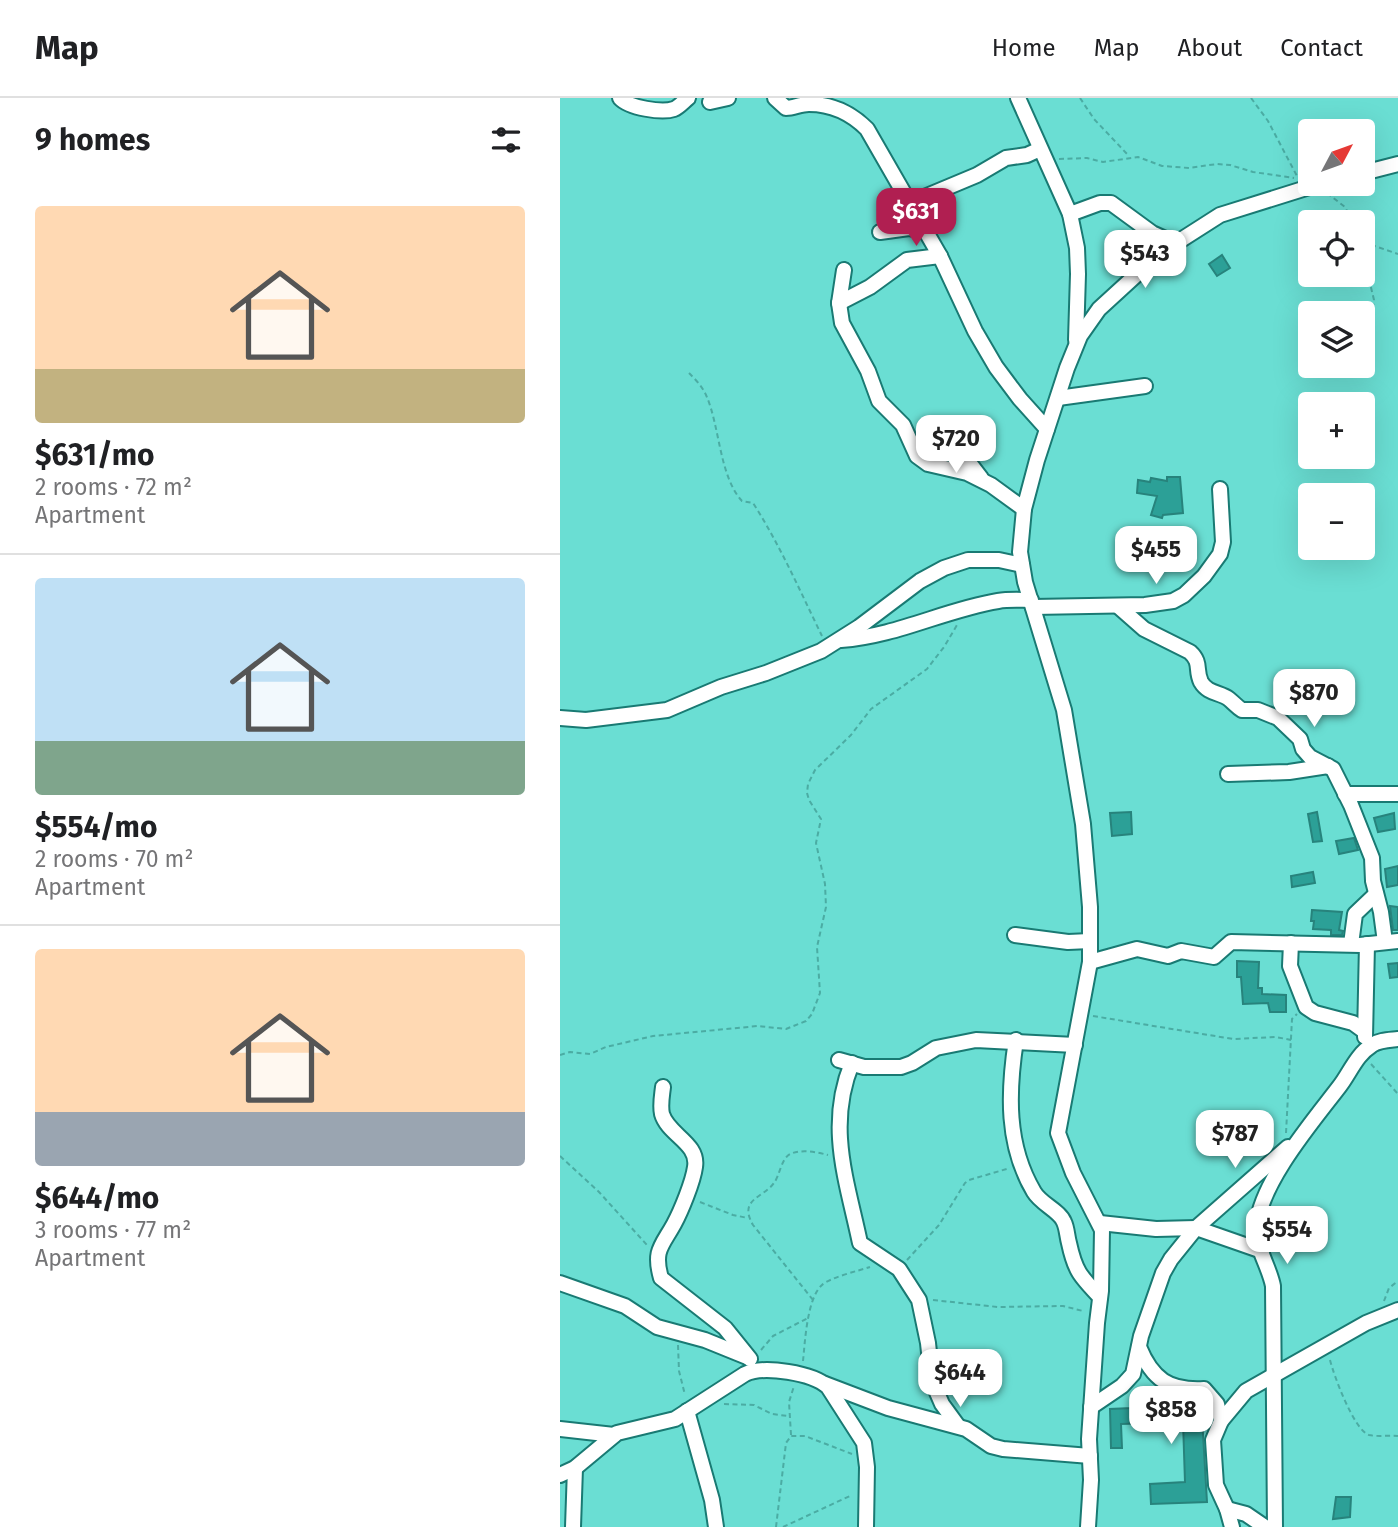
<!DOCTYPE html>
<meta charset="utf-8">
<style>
:root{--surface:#fff;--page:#f2f2f2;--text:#202124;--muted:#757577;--line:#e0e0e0;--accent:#b01f51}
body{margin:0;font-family:"Fira Sans",sans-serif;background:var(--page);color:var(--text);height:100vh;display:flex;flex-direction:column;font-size:26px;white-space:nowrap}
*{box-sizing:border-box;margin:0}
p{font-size:23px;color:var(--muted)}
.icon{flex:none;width:38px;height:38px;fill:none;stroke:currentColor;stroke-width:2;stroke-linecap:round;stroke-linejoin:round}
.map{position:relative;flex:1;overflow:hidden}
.sheet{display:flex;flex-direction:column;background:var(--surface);width:560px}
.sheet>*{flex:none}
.needle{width:46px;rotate:49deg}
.controls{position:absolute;left:738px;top:21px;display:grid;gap:14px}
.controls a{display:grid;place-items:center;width:77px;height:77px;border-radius:7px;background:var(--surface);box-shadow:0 7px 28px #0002;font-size:35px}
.price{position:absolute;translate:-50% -60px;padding:0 16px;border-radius:14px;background:#fff;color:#222;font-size:23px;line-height:46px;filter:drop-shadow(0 2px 4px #0008)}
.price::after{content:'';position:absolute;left:50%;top:42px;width:21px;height:16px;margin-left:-10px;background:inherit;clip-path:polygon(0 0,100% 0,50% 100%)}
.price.active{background:var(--accent);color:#fff}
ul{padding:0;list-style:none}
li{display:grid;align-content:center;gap:14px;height:371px;padding:0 35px}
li+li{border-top:2px solid var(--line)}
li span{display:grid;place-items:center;height:217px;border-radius:7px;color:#555}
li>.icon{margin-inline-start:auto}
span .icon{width:126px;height:126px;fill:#fffc;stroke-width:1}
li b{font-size:30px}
h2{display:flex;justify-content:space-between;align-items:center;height:84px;padding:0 35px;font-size:30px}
header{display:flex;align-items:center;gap:42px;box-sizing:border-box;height:98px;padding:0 35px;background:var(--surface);border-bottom:2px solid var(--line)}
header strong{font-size:33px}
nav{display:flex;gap:38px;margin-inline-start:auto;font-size:24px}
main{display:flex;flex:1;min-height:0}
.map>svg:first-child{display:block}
.building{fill:#2ca097;stroke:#27837c;stroke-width:2}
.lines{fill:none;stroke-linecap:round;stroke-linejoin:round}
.minor-casing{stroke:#197a73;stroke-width:18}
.path{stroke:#4baca3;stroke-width:2;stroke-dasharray:5 3.5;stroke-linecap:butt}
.minor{stroke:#fff;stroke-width:14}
</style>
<header>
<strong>Map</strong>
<nav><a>Home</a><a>Map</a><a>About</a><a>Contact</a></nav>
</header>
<main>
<section class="sheet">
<h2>9 homes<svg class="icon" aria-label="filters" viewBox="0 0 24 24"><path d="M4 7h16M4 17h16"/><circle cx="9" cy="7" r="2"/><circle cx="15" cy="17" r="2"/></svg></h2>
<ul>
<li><span style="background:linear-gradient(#ffd9b3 75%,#c2b280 0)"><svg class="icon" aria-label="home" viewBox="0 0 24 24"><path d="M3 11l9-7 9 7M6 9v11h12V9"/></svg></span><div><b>$631/mo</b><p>2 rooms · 72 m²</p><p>Apartment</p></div></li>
<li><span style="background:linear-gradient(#bfe0f5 75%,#7fa58c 0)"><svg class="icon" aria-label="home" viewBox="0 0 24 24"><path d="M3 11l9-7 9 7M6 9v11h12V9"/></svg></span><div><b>$554/mo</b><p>2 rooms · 70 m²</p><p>Apartment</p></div></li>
<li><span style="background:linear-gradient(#ffd9b3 75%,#9aa5b1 0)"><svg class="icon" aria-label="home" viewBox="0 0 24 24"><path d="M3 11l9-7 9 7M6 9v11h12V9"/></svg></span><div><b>$644/mo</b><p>3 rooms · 77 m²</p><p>Apartment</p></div></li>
</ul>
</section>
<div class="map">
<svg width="838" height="1429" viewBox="0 0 838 1429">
<rect width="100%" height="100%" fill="#6aded3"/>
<g class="building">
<polygon points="662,157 670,170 657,178 649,166"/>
<polygon points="607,379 620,379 623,415 603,417 602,420 591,417 597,398 577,395 578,382 590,384 591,380 607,383"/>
<polygon points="571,714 572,736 552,738 550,715"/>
<polygon points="757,714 762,743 753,744 748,716"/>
<polygon points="834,715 835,731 818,734 814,720"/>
<polygon points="794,740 798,752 779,756 776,743"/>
<polygon points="838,768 838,787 827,789 825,771"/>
<polygon points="753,774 755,785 732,789 731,778"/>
<polygon points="830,808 838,809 838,832 833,832"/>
<polygon points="752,812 782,814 779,832 783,833 782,837 771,837 771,832 753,831 754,823 751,823"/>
<polygon points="677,863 699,864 698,890 702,890 702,896 726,897 726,914 710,914 708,905 683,906 681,879 677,879"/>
<polygon points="838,865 838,879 830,880 828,866"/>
<polygon points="641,1302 647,1404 591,1406 590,1386 625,1384 623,1324 561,1326 562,1350 551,1350 550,1311 572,1310 572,1305"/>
<polygon points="776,1399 791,1399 790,1419 773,1421"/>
</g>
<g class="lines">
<g class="minor-casing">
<g id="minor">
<path d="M60,0c9,10 42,15 54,11 5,-2 10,-8 14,-11"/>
<path d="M215,0l11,10c8,0 14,-4 23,-4 23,0 42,9 58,25l73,127 35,75 21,36 24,32 27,30"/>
<polyline points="458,0 510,116 517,150 518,176 516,242"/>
<polyline points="150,4 168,0"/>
<polyline points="803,75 838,66"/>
<polyline points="350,105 417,77 446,60 467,57 480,51"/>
<polyline points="510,116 540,105 551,105 592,135 614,145"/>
<polyline points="320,134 349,130 367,134"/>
<polyline points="284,172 279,205 282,225 308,273 319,303 343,327 357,358 368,366 407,375 431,387 464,411"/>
<polyline points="279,205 310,189 347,162 380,158"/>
<polyline points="498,300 585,288"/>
<polyline points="398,350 421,380"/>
<polyline points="473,509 585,507 613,503 624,497 644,478 660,456 663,444 660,391"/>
<path d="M559,509l25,22 46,23c12,11 5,18 11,30 7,12 19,10 28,17 5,4 8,8 13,11h16l20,8 22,21 3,10 7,8 23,12 18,36 21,53 1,23 8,31 4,30"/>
<path d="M281,542c56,-4 103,-30 157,-39 11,-2 22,-1 33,-1"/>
<polyline points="0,620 26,622 107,612 161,589 206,575 261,553 299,529 360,483 384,470 408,462 439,462 462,467"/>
<polyline points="668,676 729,674 768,668"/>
<polyline points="785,696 838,696"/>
<polyline points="455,837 508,844 530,843"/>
<polyline points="731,845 730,868 746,909 755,915 793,925 804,933"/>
<polyline points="791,846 795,816 816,796"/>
<polyline points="530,864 577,851 608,858 621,853 654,859 671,844 800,847 838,843"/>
<polyline points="805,939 807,846"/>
<path d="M456,942c-8,52 -10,105 18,152 7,12 26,19 30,30 3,6 3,14 5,21 6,28 11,33 31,54"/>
<polyline points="279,962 304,969 341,969 352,965 376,950 416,942 515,947"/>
<path d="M292,965c-26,63 -5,118 8,180l39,26 20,31 9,43 4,38 10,23 16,22"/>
<path d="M103,989c-1,9 -3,18 -1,27 6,21 37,29 33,53 -2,15 -14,44 -21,57 -12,22 -21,26 -13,54l64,50 25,31"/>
<polyline points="540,1125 596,1131 636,1130 702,1153"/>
<polyline points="0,1185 65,1208 97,1229 145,1242 187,1259"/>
<path d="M579,1249c13,32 30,44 65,42l13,15 4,17 -8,19 3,45 11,24 5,18"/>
<polyline points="265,1286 328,1310 406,1331 431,1348 443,1351 530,1358"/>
<polyline points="531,1309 562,1288 573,1276 581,1238 603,1175 611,1161 636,1130 728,1049"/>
<polyline points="127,1313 152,1402 156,1429"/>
<polyline points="661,1323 686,1293 806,1225 838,1212"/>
<polyline points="0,1331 54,1337"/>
<path d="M0,1377l15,-7 42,-35 58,-14 70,-45c19,-9 68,-1 83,13l36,56 3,24 -1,60"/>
<polyline points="667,1411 686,1416 705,1429"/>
<polyline points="13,1429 15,1370"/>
<polyline points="528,1429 531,1382 529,1341 537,1225 541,1193 542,1132 513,1075 498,1035 530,864 530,809 523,726 504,612 465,484 460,454 464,411 477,362 507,270 520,238 539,211 599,156 660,117 759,86"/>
<path d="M715,1429l-2,-241c-4,-21 -19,-40 -16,-61 4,-43 56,-104 82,-138 11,-14 17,-32 33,-42 7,-5 17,-5 26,-6"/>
</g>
</g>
<g class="path">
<polyline points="520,0 534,21 569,58"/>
<polyline points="691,0 708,23 738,80"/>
<polyline points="499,61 527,60 543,64 578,59 602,68 629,70 657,66 670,67 693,74 734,80"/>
<polyline points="767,95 785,109 793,124"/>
<polyline points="803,144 838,156"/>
<polyline points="803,156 814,202 808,253"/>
<path d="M129,275c6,6 13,13 17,22 14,31 13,81 36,106l11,2c27,42 47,88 69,133"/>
<polyline points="533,918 673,941 716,939 731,942"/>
<polyline points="0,957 10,954 30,956 46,949 93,938 198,928 226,931 246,923 252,916 260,895 257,849 266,809 265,786 256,745 261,721 249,702 247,695 248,686 255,672 291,637 311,611 367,571 384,549 397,527"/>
<polyline points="811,966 838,996"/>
<polyline points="726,1035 732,921 737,916"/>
<polyline points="0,1058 39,1094 87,1147"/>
<polyline points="140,1104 173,1117 188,1120"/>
<polyline points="347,1162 379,1127 405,1085 409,1082 450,1070"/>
<path d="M253,1202l-60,-75c-15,-26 10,-27 21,-42 6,-8 7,-24 16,-29 11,-5 27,-2 38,1"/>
<polyline points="373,1202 438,1209 503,1208 523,1213"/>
<polyline points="824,1203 829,1190 838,1183"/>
<polyline points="118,1247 119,1273 125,1297"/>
<polyline points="201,1252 213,1238 248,1220"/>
<path d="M770,1262c4,16 24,70 39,75 9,2 20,0 29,1"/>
<path d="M243,1263c2,-19 4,-63 19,-76 9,-8 36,-14 48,-18"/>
<polyline points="164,1306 194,1307 212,1316 228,1318"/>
<polyline points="231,1337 229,1304 234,1288"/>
<polyline points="216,1429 226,1345 231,1338 245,1338 292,1356"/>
<polyline points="223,1429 292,1397"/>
</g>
<use href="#minor" class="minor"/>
</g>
</svg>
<div class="controls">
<a><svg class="needle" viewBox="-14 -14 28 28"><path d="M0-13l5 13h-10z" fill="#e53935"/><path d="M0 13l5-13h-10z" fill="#757577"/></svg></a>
<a><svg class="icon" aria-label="locate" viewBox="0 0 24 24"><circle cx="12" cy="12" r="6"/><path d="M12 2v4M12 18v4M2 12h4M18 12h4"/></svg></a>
<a><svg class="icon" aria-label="layers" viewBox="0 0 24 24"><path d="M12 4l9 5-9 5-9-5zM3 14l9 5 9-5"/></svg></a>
<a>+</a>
<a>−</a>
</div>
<b class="price active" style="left:356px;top:150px">$631</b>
<b class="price" style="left:585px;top:192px">$543</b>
<b class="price" style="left:396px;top:377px">$720</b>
<b class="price" style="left:596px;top:488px">$455</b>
<b class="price" style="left:754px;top:631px">$870</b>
<b class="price" style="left:675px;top:1072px">$787</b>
<b class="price" style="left:727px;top:1168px">$554</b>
<b class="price" style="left:400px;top:1311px">$644</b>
<b class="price" style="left:611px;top:1348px">$858</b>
</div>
</main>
